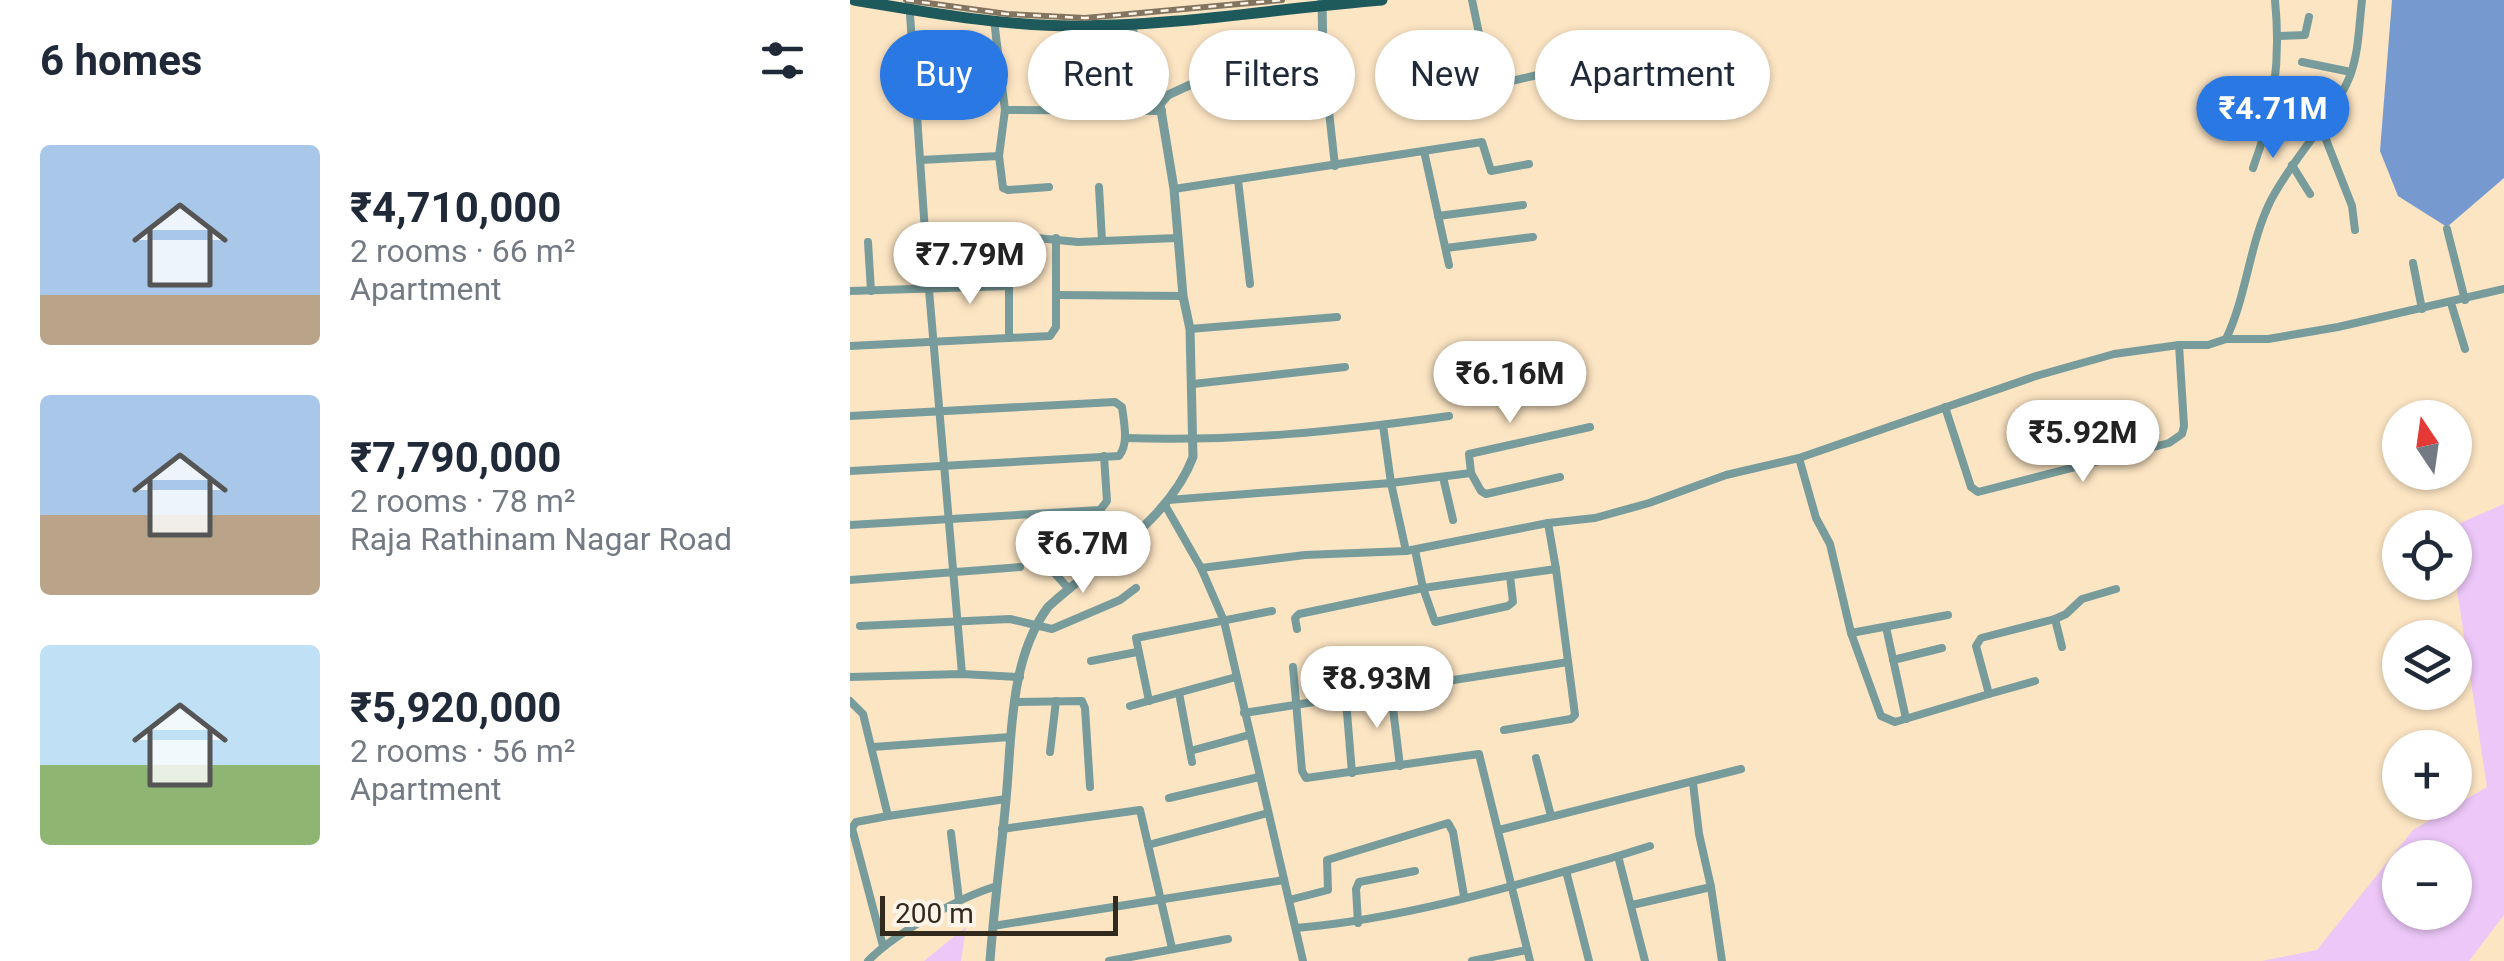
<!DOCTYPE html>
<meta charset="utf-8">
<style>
:root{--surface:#fff;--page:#f2f2f3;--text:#1f2937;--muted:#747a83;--accent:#2978e4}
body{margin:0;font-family:Roboto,sans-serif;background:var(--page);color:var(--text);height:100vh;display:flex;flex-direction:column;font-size:38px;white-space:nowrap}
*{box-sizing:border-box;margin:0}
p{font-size:32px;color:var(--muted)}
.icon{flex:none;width:55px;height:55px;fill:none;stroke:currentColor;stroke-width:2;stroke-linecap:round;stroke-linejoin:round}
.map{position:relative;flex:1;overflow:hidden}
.side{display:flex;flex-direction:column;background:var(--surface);width:850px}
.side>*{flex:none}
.hud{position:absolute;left:30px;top:30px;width:950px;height:90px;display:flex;gap:20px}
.needle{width:65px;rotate:347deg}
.fabs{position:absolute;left:1532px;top:400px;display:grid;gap:20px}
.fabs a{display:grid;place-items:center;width:90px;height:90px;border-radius:50%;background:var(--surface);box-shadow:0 2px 8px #0004;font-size:50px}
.scale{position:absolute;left:30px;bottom:25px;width:238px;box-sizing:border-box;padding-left:10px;border:5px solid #322a1d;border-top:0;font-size:28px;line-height:35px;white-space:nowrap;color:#322a1d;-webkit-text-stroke:8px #fef4e7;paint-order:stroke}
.price{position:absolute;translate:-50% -85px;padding:0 22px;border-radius:35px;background:#fff;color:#222;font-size:32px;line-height:65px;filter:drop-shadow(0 2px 5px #0008)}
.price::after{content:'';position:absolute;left:50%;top:60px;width:30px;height:22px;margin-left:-15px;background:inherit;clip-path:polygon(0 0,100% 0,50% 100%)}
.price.on{background:var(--accent);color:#fff}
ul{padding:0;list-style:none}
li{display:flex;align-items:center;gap:30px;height:250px;padding:0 40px}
li span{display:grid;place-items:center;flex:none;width:280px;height:200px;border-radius:10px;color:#555}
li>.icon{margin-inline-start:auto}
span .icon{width:120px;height:120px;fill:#fffc;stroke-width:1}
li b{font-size:42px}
h2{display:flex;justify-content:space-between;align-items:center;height:120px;padding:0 40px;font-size:42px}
.chip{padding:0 35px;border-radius:45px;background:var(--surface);box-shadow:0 2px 8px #0004;font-size:35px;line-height:90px}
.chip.on{background:var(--accent);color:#fff}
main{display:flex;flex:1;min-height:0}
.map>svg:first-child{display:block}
.green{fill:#ecc7f8;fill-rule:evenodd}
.water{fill:#769acf}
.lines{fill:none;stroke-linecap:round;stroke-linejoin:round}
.minor{stroke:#789c9c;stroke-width:8}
.tertiary{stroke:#789c9c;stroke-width:9}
.primary{stroke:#1e595b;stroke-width:11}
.rail-casing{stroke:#82745f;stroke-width:6}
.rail{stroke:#fef4e7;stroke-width:2.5;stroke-dasharray:8;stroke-linecap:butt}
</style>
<main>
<section class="side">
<h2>6 homes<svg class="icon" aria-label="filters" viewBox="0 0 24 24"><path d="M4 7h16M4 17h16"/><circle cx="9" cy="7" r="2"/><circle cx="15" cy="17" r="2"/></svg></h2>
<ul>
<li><span style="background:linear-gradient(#a9c7e8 75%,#b9a48a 0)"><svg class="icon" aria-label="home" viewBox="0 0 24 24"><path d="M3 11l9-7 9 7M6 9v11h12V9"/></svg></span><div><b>₹4,710,000</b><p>2 rooms · 66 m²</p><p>Apartment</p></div></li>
<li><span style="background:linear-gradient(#a9c7e8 60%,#b9a48a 0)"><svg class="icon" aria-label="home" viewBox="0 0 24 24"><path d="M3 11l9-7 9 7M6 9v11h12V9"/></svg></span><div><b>₹7,790,000</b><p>2 rooms · 78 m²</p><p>Raja Rathinam Nagar Road</p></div></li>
<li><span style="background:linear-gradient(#bfe0f5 60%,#8fb573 0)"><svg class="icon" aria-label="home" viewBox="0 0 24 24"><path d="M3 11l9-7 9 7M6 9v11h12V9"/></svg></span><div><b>₹5,920,000</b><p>2 rooms · 56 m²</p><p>Apartment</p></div></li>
</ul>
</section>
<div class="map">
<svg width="1654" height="961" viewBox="0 0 1654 961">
<rect width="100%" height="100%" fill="#fce5c3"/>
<g class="green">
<path d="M1654,504v411l-35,46h-207l55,-11 96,-120 74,-43 -32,-210v-49l-4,-1zM1550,858h55v54h-55z"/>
<polygon points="116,927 111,961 74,961"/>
</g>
<polygon class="water" points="1542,0 1654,0 1654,178 1597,227 1548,196 1530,151"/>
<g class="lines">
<g class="minor">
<polyline points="59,0 79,290 112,674"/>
<polyline points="622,0 640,86 761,58"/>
<polyline points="144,20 155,110 149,156 153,188 158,190 199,187"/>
<polyline points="1429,36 1455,35 1459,17"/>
<polyline points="473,57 485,166"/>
<polyline points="1452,62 1501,72"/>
<polyline points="66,87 152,85"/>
<polyline points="155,110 312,111"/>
<polyline points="1471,127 1502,206 1505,230"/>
<polyline points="574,151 599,265"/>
<polyline points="70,160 149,156"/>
<polyline points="1442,165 1460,194"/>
<path d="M1403,168c21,-57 28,-107 22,-168"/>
<polyline points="388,180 400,284"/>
<polyline points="249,187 252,241"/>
<polyline points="324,189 632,142 641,171 679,164"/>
<polyline points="588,216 673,205"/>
<polyline points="1597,229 1615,300"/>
<polyline points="74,232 136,233 228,242 327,238"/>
<polyline points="18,242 21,291"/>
<polyline points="596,248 683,237"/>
<polyline points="1563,263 1572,309"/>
<polyline points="0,291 159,286"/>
<polyline points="206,295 333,296"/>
<polyline points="1601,303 1615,349"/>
<polyline points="340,329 487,317"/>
<polyline points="159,338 159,235"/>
<path d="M1376,339c21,-44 23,-95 45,-139 23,-44 60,-78 79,-124 9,-24 9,-51 12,-76"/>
<polyline points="0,346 200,336 206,327 206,238"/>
<polyline points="343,384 495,367"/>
<polyline points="1095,407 1121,487 1128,492 1319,443 1332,434 1334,426 1329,345"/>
<path d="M0,416l265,-14 7,5c2,16 7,37 -3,49l-269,15"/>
<polyline points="533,425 541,483 621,473 619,454 740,427"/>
<path d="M275,438c108,4 217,-7 324,-22"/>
<polyline points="949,458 966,518 980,544 1001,633 1031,716 1045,722 1139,694 1126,646 1131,638 1205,619 1216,614 1232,599 1266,589"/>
<polyline points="621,473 631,491 636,494 710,477"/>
<polyline points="593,477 603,520"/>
<polyline points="318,500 541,483 556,551"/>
<polyline points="315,505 351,568 374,621 453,961"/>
<polyline points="698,523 706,569"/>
<polyline points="0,525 250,510 257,501 254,456"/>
<polyline points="565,550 573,588 706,569 725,715 721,719 654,730"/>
<polyline points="191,558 218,588"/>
<polyline points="351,568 455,555 556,551 698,523 745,518 799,503 876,475 949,458 1186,376 1264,354 1329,345 1358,345 1376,339 1418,339 1488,327 1654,289"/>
<polyline points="0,580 170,567"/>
<polyline points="1205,619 1212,647"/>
<polyline points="10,626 160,619 202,629 270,600 286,588"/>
<polyline points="1036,627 1056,719"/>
<polyline points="447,629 445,618 449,614 573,588 585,622 658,606 663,602 660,576"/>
<polyline points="1001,633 1098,615"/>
<polyline points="492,652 502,773"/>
<polyline points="544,654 548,691"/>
<polyline points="1043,660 1092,648"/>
<polyline points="241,661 287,652"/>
<polyline points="443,667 452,771 456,778 629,754 680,961"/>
<polyline points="0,677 112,674 170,677"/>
<polyline points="541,692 550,766"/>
<polyline points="329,693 342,762"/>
<polyline points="1139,694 1185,681"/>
<polyline points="0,701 13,714 38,816 156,799"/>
<polyline points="299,701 286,638 422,611"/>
<polyline points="166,702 232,701 235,708 240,787"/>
<polyline points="280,706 386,677"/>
<polyline points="394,713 718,662"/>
<polyline points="23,747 160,737"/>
<polyline points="340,751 399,735"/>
<polyline points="200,752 206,701"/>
<polyline points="686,758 701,816"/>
<polyline points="319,798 409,777"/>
<polyline points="152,829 290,810 322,948"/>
<polyline points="649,830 891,769"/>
<polyline points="101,833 109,900"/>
<polyline points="298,845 418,813"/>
<polyline points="768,856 800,846"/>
<polyline points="716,871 739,961"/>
<polyline points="861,887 872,961"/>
<polyline points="439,900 478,890 477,860 598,823 603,832 614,896"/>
<polyline points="782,905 861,887 849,834 843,783"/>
<polyline points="508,923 506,889 509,882 565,871"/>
<polyline points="143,926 434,880"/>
<path d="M446,928c108,-9 218,-42 322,-72l27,105"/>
<polyline points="33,946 2,828 6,822 38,816"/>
<path d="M18,961c27,-28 92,-64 129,-75"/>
<polyline points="259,961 378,939"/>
<polyline points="622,961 677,950"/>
</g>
<g class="tertiary">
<polyline points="282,24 289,77 297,99 310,104"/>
<polyline points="310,104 318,95 381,66 473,57 472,0"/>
<path d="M140,961c4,-54 11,-107 16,-161 6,-64 3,-140 42,-193 49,-45 121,-86 145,-150l-3,-128 -7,-33 -9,-107 -14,-85"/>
</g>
<path class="primary" d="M4,0c72,12 147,26 221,26 103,0 205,-18 307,-26"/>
<g class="rail-casing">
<polyline id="rail" points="56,0 157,14 235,18 432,0"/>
</g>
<use href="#rail" class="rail"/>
</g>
</svg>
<div class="fabs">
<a><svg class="needle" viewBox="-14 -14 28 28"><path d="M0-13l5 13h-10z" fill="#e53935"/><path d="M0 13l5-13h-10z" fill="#747a83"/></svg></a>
<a><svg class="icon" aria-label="locate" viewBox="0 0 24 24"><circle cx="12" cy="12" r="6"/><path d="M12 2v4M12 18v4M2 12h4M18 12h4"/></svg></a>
<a><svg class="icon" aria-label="layers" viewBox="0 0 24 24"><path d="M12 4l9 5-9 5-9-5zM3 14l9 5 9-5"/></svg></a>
<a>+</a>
<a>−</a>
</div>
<div class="scale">200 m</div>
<b class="price on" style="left:1423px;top:161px">₹4.71M</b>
<b class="price" style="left:120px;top:307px">₹7.79M</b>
<b class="price" style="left:660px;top:426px">₹6.16M</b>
<b class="price" style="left:1233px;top:485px">₹5.92M</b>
<b class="price" style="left:233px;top:596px">₹6.7M</b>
<b class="price" style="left:527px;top:731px">₹8.93M</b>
<div class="hud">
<a class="chip on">Buy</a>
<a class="chip">Rent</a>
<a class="chip">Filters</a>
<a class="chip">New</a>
<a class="chip">Apartment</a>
</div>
</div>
</main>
